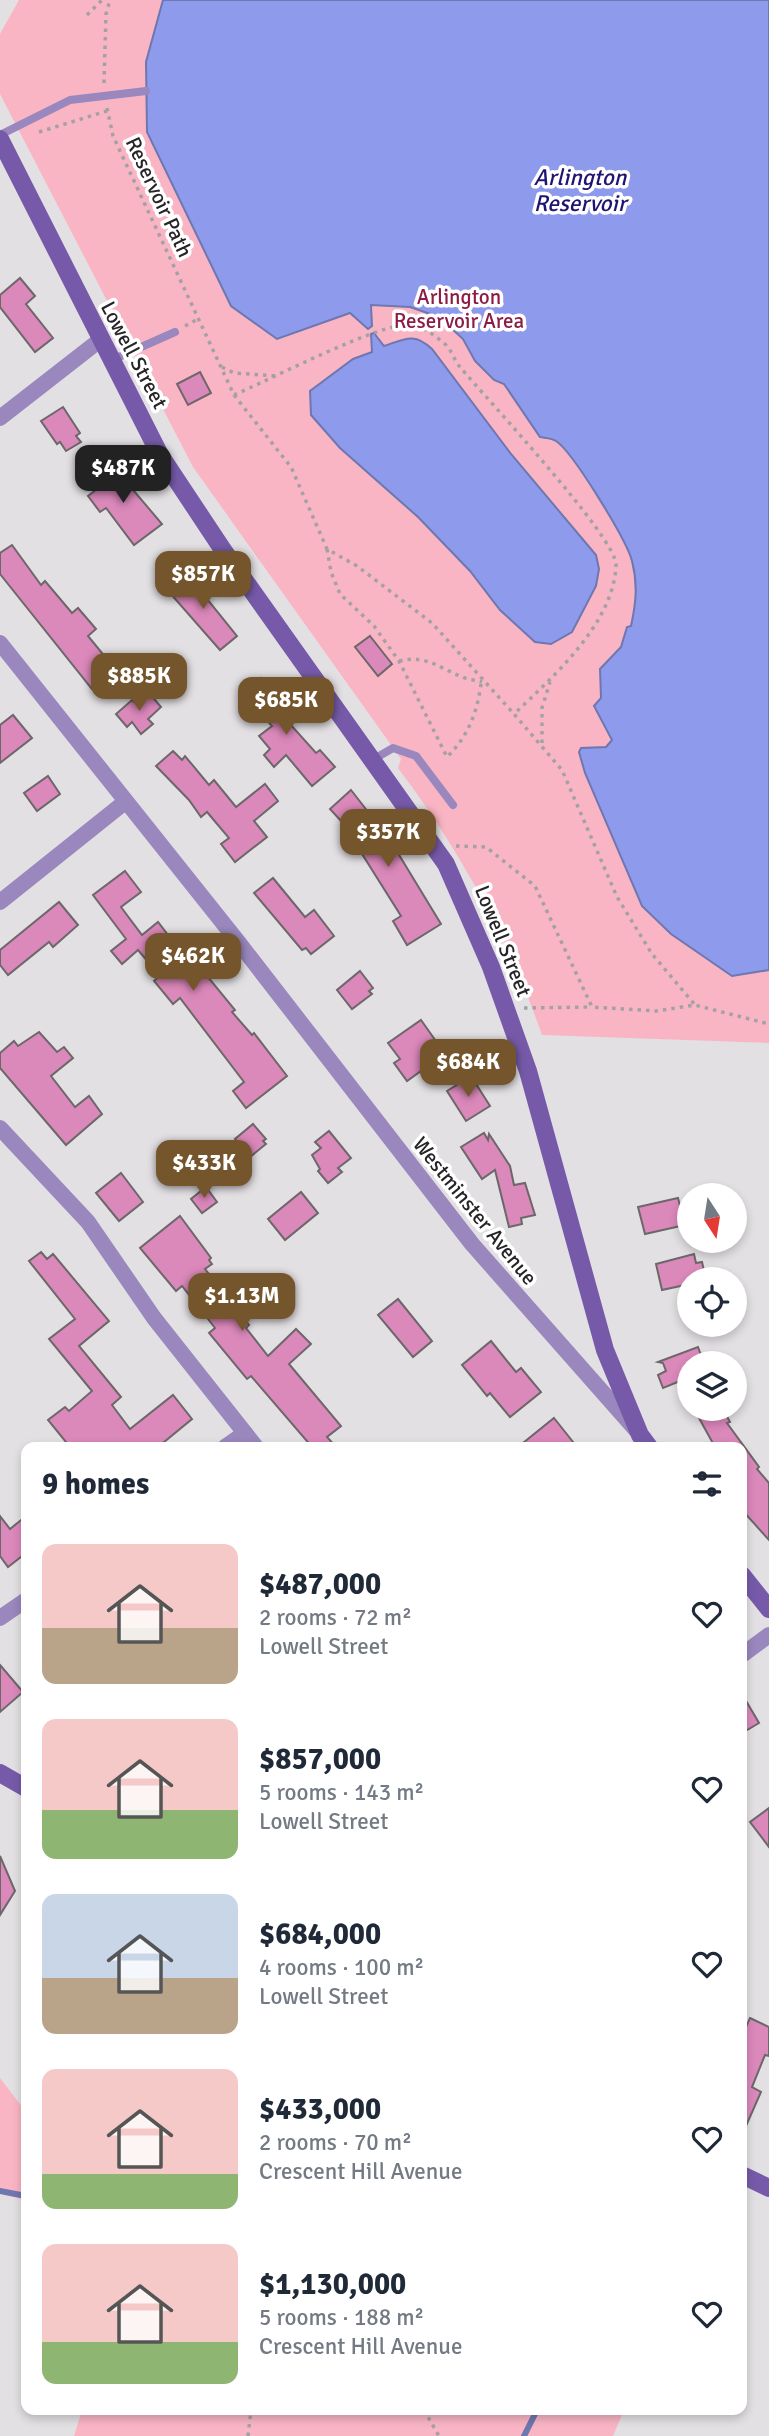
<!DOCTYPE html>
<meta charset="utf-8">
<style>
:root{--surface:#fff;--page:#f2f2f3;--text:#1f2937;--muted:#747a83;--accent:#75552b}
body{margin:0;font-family:Signika,sans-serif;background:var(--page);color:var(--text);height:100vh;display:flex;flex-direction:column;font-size:26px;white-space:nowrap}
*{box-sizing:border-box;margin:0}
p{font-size:23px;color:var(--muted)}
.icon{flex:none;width:38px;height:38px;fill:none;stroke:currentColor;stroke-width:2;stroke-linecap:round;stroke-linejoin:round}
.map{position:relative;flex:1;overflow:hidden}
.sheet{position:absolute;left:21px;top:1442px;width:726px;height:973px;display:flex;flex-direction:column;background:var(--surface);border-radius:14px;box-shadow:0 4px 10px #0003}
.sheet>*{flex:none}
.needle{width:46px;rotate:168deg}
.controls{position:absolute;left:677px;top:1183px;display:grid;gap:14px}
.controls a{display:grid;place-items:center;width:70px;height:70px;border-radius:50%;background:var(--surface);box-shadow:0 4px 10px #0003;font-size:35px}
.price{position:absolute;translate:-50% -60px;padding:0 16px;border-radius:14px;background:var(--accent);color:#fff;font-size:23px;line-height:46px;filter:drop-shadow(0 2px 4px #0008)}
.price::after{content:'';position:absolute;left:50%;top:42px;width:21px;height:16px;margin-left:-10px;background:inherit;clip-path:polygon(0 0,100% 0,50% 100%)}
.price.selected{background:#222;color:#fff}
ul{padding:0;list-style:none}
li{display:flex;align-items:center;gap:21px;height:175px;padding:0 21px}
li span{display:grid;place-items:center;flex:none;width:196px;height:140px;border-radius:14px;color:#555}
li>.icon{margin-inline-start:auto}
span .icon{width:84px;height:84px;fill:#fffc;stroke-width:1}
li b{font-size:30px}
h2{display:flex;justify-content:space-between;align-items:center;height:84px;padding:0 21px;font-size:30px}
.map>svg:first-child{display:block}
.green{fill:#fab5c4}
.water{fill:#8e9aeb;stroke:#6f77b0;stroke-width:2}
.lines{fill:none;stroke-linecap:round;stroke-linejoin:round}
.stream{stroke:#6f77b0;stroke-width:6}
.building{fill:#db88bb;stroke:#6c6769;stroke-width:2}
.path{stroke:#a4a1a4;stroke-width:3.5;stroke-dasharray:3.5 5;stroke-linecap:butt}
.lane{stroke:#9987bd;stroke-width:8}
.street{stroke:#9987bd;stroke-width:16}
.secondary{stroke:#765aa9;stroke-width:18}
.labels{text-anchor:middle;stroke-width:7;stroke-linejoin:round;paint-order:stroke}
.street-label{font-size:21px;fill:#262426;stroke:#fff}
.park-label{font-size:21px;fill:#8d1c45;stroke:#fff}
.water-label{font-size:23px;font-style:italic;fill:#1f1472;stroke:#fff}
</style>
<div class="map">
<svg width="769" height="2436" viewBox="0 0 769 2436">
<rect width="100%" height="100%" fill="#e3e0e4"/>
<g class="green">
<path d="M19,0h750v1043l-227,-8c-34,-97 -82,-185 -144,-267l3,-9 -208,-292 -193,-373v-60z"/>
<polygon points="0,2078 26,2112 26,2200 0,2194"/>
<polygon points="82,2410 624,2410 613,2436 74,2436"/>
</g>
<g class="water">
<path d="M163,0h606v970l-37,6 -61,-42 -29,-28 -57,-133 -6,-21 2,-4 25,-1 6,-7 -18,-34 7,-8 -1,-29 21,-22 6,-20 4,-1c5,-23 7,-42 1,-65 -5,-20 -59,-109 -76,-120 -4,-3 -11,-3 -16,-4l-36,-53 -10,-4 -19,-19 -12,-22 -24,-22 -29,-10 -39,-2 1,21 -4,3 -18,-16 -73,26 -46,-33 -84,-174 -1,-70z"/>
<path d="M374,333l10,13c21,-7 30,-14 48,3l79,105 85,101 3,14 -3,17 -24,46 -21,12 -16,-2 -35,-32 -30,-39 -52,-54 -78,-69 -29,-33 -1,-24 43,-32 19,-7 -1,-18z"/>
</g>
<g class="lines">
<g class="stream">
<polyline points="0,2191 26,2196"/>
<polyline points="524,2436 537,2410"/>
</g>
</g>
<g class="building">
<polygon points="20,278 35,296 26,304 53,338 35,352 0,307 0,295"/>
<polygon points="200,372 211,393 188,405 177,384"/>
<polygon points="63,407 80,433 76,436 81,442 66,451 60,442 57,444 41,421"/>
<polygon points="111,464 162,524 134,545 106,508 100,512 88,496 97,489 90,480"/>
<polygon points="12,545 41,585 45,581 72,613 78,608 96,629 88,636 116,670 92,689 0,574 0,553"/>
<polygon points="194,574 211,596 207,599 237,636 220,650 169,592"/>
<polygon points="370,636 392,664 378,676 355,647"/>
<polygon points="261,678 278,697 272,704 316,753 320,750 335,767 312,786 286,755 274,767 264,755 270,749 259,736 272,726 243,694"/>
<polygon points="150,694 161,707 148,719 153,724 141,734 132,722 127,727 116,714 132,700 134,702 139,697 142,701"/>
<polygon points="13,715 32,738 0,763 0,725"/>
<polygon points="173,751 182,760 185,756 209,785 214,780 236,807 265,784 278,801 254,821 267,837 235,862 221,844 229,838 207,812 201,817 189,800 156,766"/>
<polygon points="48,776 60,794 37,811 24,793"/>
<polygon points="351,790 390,840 441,924 407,945 393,921 401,916 352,838 355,836 330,809"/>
<polygon points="125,871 141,892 121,907 142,935 158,922 192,966 203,957 213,971 207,976 235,1010 232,1012 252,1035 254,1033 287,1076 246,1108 233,1091 244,1082 180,998 173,1004 154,981 160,976 138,950 122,964 111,951 126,939 93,895"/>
<polygon points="273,878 305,917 314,910 334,936 311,954 306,948 302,950 254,893"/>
<polygon points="59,902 78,925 53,947 49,942 8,975 0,965 0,950"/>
<polygon points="360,971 373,988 369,991 372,994 352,1009 337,990"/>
<polygon points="421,1020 438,1044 425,1054 432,1063 407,1081 394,1063 400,1059 388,1043"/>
<polygon points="39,1032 57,1052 64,1047 73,1058 51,1076 75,1107 89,1096 102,1114 66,1145 0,1068 0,1053 14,1041 18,1046"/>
<polygon points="471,1076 490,1106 466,1121 447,1091"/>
<polygon points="253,1124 266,1139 263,1141 266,1144 250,1157 235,1139"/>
<polygon points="329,1131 351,1158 338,1168 342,1172 328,1183 318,1171 320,1169 312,1155 321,1148 315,1142"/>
<polygon points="484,1133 488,1140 489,1134 510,1166 514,1185 525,1183 535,1215 521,1218 522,1224 509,1227 495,1170 482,1179 461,1147"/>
<polygon points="121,1173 143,1202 119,1221 96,1193"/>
<polygon points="206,1187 217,1202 202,1213 191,1199"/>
<polygon points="301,1192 318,1213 285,1240 268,1219"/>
<polygon points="678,1198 685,1225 645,1234 638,1207"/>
<polygon points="180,1216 211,1258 209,1260 212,1264 205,1269 249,1325 246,1328 268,1356 296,1329 311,1344 289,1364 341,1426 327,1437 336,1447 312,1447 251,1376 247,1379 209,1333 215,1328 182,1286 176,1291 140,1248"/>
<polygon points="41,1252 47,1259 53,1254 109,1321 79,1346 121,1397 112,1405 130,1429 173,1395 192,1419 158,1447 70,1447 48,1420 65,1407 69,1411 92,1391 49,1339 75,1319 29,1261"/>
<polygon points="694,1254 696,1263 702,1262 706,1279 690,1279 690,1284 662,1290 656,1264"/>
<polygon points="398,1299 432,1341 413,1357 378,1315"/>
<polygon points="491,1341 516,1372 521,1368 541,1392 510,1417 490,1393 487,1396 462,1365"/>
<polygon points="698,1347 704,1363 690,1363 690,1377 663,1388 658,1375 666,1371 663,1363 658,1362"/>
<polygon points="694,1409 723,1409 730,1422 727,1423 759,1467 757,1469 769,1483 769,1540 742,1510 742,1447 715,1447"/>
<polygon points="554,1418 577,1447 518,1447"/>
<polygon points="0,1516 10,1529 26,1516 26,1553 8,1567 0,1556"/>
<polygon points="0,1665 23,1692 0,1712"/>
<polygon points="742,1694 759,1723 742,1733"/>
<polygon points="769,1808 769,1847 750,1822"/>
<polygon points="0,1856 15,1891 0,1915"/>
<polygon points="750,2018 769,2027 769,2056 765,2055 752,2087 761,2092 742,2135 742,2036"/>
</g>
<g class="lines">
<g class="path">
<polyline points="87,15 102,0"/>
<polyline points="104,83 106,14 110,0"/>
<polyline points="107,108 113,136 234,395 291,467 327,549 357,566 432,623 514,714"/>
<polyline points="39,132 107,111"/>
<polyline points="185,326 198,319"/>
<polyline points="222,367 234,373 276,376"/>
<path d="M234,395c33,-14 149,-74 176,-70 15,2 24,10 36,20 6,6 8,15 14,22 24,29 157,171 156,198 -2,58 -63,112 -102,149l48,56 55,127 35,57 43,51"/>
<path d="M327,549l4,23 9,22 34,32 25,35 48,96c23,-23 31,-47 35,-80"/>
<path d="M399,661c28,-7 41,8 66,17 5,2 11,2 17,4"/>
<polyline points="542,743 542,708 550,682"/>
<polyline points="456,846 486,847 535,886 592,1007 656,1011 695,1005 769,1024"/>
<polyline points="524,1008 592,1007"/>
<polyline points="424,2410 439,2436"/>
<polyline points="248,2436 251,2410"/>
</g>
<g class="lane">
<polyline points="0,135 70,100 146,91"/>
<polyline points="112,360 175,332"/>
<polyline points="374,759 393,748 416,756 453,805"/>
</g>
<g class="street">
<polyline points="0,418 100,340"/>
<polyline points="0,643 239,943 472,1244 636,1430"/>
<polyline points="0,902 125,802"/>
<polyline points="0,1128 88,1222 154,1318 256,1447"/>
<polyline points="225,1447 245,1433"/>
<polyline points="0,1618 26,1600"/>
<polyline points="742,1655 769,1635"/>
</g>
<g class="secondary">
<polyline points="0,139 160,455 223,550 446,864 491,967 528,1071 605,1350 640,1435 649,1447"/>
<polyline points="742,1575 769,1609"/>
<polyline points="0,1773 26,1788"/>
<polyline points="742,2175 769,2188"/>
</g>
</g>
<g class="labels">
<g class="street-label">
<text transform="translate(159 197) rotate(65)" y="7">Reservoir Path</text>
<text transform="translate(134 355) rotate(62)" y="7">Lowell Street</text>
<text transform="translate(503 941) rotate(68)" y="7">Lowell Street</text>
<text transform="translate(475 1211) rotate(51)" y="7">Westminster Avenue</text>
</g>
<g class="park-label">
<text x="459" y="304">Arlington<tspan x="459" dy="24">Reservoir Area</tspan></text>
</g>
<g class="water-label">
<text x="580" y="185">Arlington<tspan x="580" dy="26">Reservoir</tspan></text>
</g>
</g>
</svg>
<div class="controls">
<a><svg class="needle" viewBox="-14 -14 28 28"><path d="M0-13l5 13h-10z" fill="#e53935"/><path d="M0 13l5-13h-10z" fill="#747a83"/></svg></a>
<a><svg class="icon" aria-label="locate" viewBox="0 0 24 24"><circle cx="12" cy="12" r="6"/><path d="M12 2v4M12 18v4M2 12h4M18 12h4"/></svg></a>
<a><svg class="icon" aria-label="layers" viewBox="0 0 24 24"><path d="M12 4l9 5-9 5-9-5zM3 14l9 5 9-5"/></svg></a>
</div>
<b class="price selected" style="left:123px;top:505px">$487K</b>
<b class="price" style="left:203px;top:611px">$857K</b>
<b class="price" style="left:139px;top:713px">$885K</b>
<b class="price" style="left:286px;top:737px">$685K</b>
<b class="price" style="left:388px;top:869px">$357K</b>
<b class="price" style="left:193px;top:993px">$462K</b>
<b class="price" style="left:468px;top:1099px">$684K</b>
<b class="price" style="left:204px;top:1200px">$433K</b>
<b class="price" style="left:242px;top:1333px">$1.13M</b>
<section class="sheet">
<h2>9 homes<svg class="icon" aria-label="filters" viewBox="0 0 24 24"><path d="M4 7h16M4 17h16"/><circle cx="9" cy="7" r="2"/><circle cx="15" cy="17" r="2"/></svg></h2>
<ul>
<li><span style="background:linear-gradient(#f6c9c9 60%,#b9a48a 0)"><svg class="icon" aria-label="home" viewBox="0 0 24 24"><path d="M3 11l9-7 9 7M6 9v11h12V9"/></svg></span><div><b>$487,000</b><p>2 rooms · 72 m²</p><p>Lowell Street</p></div><svg class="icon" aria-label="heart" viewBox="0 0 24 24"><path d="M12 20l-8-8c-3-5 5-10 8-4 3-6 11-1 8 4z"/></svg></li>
<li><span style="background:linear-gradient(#f6c9c9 65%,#8fb573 0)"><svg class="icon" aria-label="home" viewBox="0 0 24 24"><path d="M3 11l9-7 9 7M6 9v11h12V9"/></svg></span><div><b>$857,000</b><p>5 rooms · 143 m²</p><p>Lowell Street</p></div><svg class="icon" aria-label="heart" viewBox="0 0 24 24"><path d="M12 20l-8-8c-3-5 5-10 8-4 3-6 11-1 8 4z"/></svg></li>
<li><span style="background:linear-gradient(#c9d6e8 60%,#b9a48a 0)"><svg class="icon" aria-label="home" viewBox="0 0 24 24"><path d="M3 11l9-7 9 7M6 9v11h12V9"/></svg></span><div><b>$684,000</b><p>4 rooms · 100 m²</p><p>Lowell Street</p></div><svg class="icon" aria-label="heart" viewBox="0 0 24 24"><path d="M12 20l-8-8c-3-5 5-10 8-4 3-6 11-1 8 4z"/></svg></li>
<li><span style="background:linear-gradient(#f6c9c9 75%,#8fb573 0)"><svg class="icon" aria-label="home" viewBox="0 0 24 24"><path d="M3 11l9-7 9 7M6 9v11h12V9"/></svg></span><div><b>$433,000</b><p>2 rooms · 70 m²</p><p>Crescent Hill Avenue</p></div><svg class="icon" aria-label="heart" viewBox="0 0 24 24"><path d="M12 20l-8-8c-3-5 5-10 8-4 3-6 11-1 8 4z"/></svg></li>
<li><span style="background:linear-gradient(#f6c9c9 70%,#8fb573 0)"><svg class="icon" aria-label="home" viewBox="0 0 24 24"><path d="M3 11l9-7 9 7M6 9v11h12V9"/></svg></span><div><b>$1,130,000</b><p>5 rooms · 188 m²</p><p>Crescent Hill Avenue</p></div><svg class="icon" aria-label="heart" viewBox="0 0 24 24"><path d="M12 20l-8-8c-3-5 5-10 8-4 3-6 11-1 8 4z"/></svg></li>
</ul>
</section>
</div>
